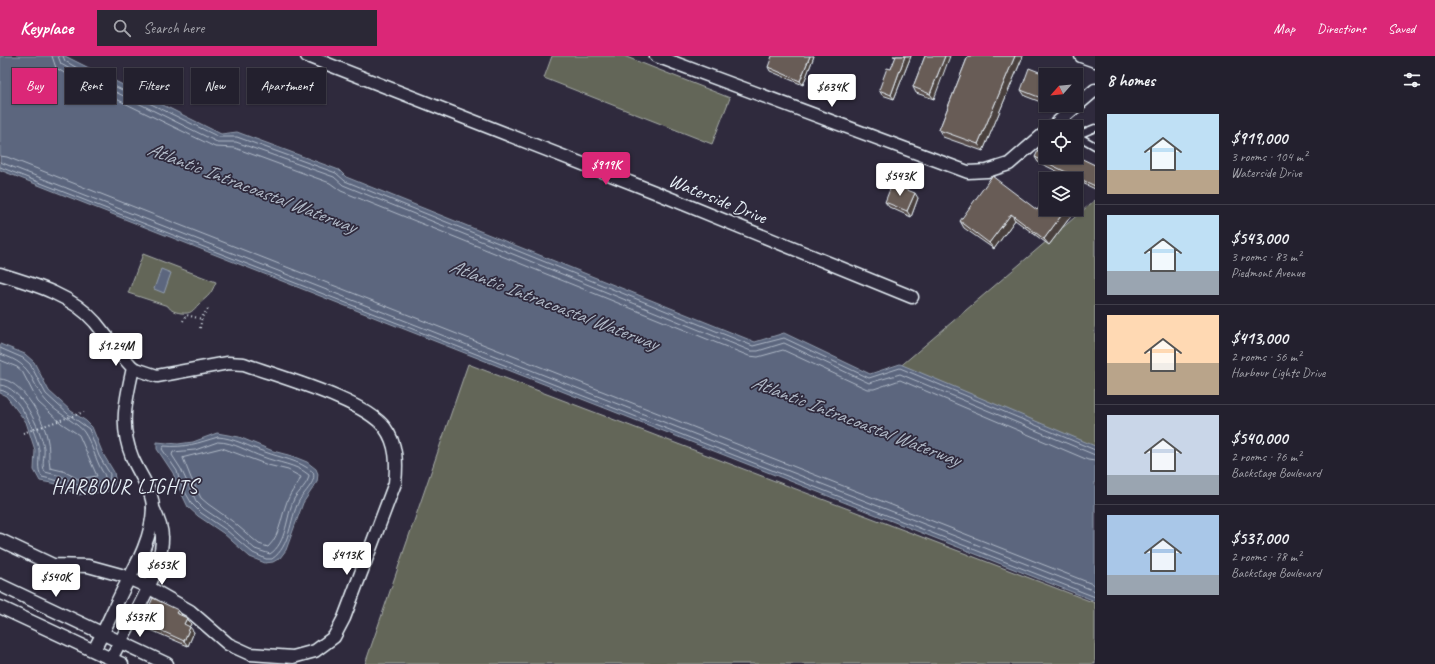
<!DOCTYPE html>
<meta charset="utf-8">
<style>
:root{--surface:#23202e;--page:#2b2836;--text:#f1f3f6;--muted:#a3a3aa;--line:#403e4a;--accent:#db2777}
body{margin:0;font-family:Caveat,sans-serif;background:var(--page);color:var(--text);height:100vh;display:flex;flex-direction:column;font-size:15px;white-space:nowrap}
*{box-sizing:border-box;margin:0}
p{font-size:13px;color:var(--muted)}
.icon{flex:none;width:22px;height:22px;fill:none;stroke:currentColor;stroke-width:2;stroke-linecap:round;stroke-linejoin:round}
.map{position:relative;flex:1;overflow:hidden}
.details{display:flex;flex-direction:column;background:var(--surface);width:340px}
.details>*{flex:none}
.hud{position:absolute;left:12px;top:12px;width:380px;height:36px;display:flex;gap:8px}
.needle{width:26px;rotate:243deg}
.controls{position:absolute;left:1039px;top:12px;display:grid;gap:8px}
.controls a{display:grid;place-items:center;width:44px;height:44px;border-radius:0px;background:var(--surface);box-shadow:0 1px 3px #0004,0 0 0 1px var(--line);font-size:20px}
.price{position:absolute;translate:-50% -34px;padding:0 9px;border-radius:4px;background:#fff;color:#222;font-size:13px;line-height:26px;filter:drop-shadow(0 1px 2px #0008)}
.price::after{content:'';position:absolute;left:50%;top:24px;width:12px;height:9px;margin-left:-6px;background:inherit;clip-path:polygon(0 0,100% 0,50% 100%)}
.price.current{background:var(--accent);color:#fff}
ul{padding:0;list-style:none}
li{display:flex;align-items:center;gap:12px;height:100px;padding:0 12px}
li+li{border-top:1px solid var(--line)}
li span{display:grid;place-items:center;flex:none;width:112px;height:80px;border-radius:0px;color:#555}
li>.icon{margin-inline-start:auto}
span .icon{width:48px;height:48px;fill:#fffc;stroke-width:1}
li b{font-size:17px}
h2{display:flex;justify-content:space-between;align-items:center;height:48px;padding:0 12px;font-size:17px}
.pill{padding:0 14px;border-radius:0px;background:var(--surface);box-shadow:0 1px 3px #0004,0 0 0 1px var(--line);font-size:14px;line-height:36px}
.pill.current{background:var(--accent);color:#fff}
header{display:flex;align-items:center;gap:24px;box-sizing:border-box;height:56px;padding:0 20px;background:var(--accent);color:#fff}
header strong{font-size:19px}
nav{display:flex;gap:22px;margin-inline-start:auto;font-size:14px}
.search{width:280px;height:36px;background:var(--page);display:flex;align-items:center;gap:10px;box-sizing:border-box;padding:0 14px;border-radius:0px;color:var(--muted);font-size:15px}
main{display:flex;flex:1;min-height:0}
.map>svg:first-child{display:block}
.green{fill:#646658;stroke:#a6aca8}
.water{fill:#5b667e;stroke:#939eaf}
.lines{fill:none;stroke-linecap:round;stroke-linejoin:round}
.shore{stroke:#b0b9c7;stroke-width:1}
.lane-casing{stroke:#e8f1f8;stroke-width:9}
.street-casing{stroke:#e8f1f8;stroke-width:15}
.path{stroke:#e8f1f8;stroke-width:2;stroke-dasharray:1 3;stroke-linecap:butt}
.lane{stroke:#2f2a3d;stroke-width:6}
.street{stroke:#2f2a3d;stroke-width:12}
.wall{fill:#594e4b;stroke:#e8f1f8}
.shaded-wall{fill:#49403d;stroke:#e8f1f8}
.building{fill:#685b57;stroke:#e8f1f8}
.labels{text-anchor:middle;stroke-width:3.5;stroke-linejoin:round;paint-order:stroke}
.street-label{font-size:19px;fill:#e8f1f8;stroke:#2f2a3d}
.water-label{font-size:20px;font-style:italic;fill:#b0b9c7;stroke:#2f2a3d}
.neighbourhood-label{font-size:20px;letter-spacing:1px;fill:#e8f1f8;stroke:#2f2a3d}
</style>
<header>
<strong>Keyplace</strong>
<div class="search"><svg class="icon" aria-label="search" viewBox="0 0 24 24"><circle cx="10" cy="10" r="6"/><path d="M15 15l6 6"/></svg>Search here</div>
<nav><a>Map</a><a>Directions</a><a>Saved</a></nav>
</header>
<main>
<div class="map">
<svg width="1095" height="608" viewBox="0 0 1095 608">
<rect width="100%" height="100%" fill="#2f2a3d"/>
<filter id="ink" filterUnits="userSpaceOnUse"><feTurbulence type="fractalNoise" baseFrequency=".025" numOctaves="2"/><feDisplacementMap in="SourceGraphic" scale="8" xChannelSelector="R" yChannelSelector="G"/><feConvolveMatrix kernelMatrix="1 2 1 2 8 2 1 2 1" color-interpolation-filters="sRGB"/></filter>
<g filter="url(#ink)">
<g class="green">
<polygon points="552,0 624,0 730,42 712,88 544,22"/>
<polygon points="1095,144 1095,395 897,313"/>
<path d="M143,198l73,28c-6,14 -7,13 -17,22 -7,7 -7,10 -18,9 -6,-1 -10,-2 -13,-7l-40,-13z"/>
<polygon points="468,308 1095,547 1095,608 365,608"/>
</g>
<g class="water">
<polygon points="0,0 65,0 221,78 237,76 339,114 346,121 755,286 784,277 870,318 900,308 1095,390 1095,545 0,114"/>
<polygon points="161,213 171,217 164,237 154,233"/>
<polygon points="0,288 25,298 34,306 49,335 71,355 86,365 92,371 103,398 114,416 115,423 113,430 108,435 77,439 57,428 40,425 34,414 35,394 26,366 6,340 0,337"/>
<polygon points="217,377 239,381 273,395 292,400 307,406 316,413 318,418 317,426 303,447 286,494 280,502 273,506 265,507 250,501 223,477 198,460 188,451 177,428 173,417 157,393 157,386 178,388 193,386"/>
</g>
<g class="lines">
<g class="shore">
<polyline points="52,0 56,12 73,22 215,91 235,92 330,127 341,135 749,300 758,301 783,294 867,333 874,333 900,324 1088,404 1095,405"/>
<polyline points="58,0 61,8 77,17 217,86 236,86 334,121 343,129 751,295 758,295 784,287 869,327 900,318 1095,399"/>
<polyline points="63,0 65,5 79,13 219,81 237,81 336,117 345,125 753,290 784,282 869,322 900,312 1095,394"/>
<polyline points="0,100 7,101 1095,529"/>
<polyline points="0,106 1095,535"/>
<polyline points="0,111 1095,541"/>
<path d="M0,292l23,10 7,6 16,30 22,20 21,15 10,27 11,18 -1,10 -4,3 -28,4 -18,-10 -17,-4c-6,-8 -2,-18 -3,-27 -2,-16 -21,-58 -39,-60"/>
<path d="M0,298c39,12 27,30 51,52 7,7 29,19 33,26 8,12 11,26 18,39 3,4 4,6 2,11l-26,3 -17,-9 -16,-4c-4,-7 0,-16 -1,-24 -3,-18 -23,-62 -44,-63"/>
<path d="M0,304l17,7 5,4 16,31 23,21 18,12 18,41 -19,3 -15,-8 -13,-3c-2,-10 0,-21 -3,-31 -4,-19 -26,-58 -47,-58"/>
<path d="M218,381c16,1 31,10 47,15 16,6 34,8 48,20 4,10 -9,20 -14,29 -10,19 -8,45 -27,58h-6l-13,-6 -27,-23 -25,-17 -9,-9 -12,-21 -3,-12 -15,-22 2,-3c22,2 33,-3 54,-9z"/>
<path d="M218,386c16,0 30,10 45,15 15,6 33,7 46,18 0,8 -11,17 -15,24 -8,17 -7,44 -24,55l-15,-5 -26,-23 -25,-17 -8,-8 -15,-32 -9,-14 1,-3 22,-2z"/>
<path d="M222,392l46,17 20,5 13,7c-2,6 -8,12 -11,18 -9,16 -8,39 -22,52l-9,-3 -27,-23 -24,-17 -7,-6 -10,-20 -8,-20z"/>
</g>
<g class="lane-casing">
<g id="lane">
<polyline points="1076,79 1095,90"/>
<polyline points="1078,79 1095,72"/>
</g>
</g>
<g class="street-casing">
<g id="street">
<polyline points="307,0 652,135 912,241"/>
<polyline points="656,0 968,116 987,115 1009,108 1046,76"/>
<polyline points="1081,0 1095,5"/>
<polyline points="1052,71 1095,34"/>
<path d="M0,218c33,10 72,21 95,48 13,16 23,30 38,46 -7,32 -14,57 -1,89 6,16 21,33 21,51 -1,30 -16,56 -30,82 -10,20 -18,40 -29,60"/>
<path d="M0,484l53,25 35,1 33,9 27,12 42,24 38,33 22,10 43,3 22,-6 19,-14 10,-19 51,-135c2,-19 2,-39 -10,-55 -20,-28 -106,-51 -141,-64l-16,-1 -71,13 -24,-8"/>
<polyline points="0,529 167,608"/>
<polyline points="0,551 122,608"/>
<path d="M111,603c16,-32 52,-87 51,-122 0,-10 -4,-19 -9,-29"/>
</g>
</g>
<g class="path">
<polyline points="183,265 186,259 202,263"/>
<polyline points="200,272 202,261 208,253"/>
<polyline points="23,377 84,356"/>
</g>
<use href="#lane" class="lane"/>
<use href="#street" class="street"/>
</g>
<g class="wall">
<polygon points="814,0 803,29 770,15 768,11"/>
<polygon points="893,0 911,0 894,43 882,39 879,34 891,13 896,1"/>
<polygon points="925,0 934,43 916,37 913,31"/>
<polygon points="968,0 1023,0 983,95 943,81 939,74"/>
<polygon points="1046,19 1046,48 1025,40 1021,34"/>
<polygon points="1035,101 1095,109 1095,133 1076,124 1076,123 1073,123 1038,106"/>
<polygon points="918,142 911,161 889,151 885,146"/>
<polygon points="1037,154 1071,160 1049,189 1015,164 994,193 964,172 960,165"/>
<polygon points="178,554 182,559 181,560 191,568 189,571 194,576 188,590 146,572 142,566"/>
</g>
<g class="shaded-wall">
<polygon points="810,0 814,0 803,29 800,25"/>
<polygon points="905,0 911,0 894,43 891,39"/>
<polygon points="945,0 950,0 934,43 930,38"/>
<polygon points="1015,0 1023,0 983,95 978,88"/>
<polygon points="915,137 918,142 911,161 907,155"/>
<polygon points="1066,153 1071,160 1049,189 1044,183"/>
<polygon points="1011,158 1015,164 994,193 989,187"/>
<polygon points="178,554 182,559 180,563 176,557"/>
<polygon points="187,562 191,568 188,573 184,568"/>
<polygon points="190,571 194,576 188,590 184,585"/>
</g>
<g class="building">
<polygon points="772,0 810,0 800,25 768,11"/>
<polygon points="896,0 905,0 891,39 879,34 887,12 891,13"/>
<polygon points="925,0 945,0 930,38 913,31"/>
<polygon points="968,0 1015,0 978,88 939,74"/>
<polygon points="1029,12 1047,19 1046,19 1046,44 1021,34"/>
<polygon points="1043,84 1046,86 1046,101 1076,101 1076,100 1095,109 1095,130 1035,101"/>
<polygon points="992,120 1037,154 1046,143 1046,153 1066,153 1044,183 1011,158 989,187 960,165"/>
<polygon points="892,128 915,137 907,155 885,146"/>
<polygon points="153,542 178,554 176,557 187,562 184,568 190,571 184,585 142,566"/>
</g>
</g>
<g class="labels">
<g class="street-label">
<text transform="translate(718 142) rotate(22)" y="7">Waterside Drive</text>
</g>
<g class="water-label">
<text transform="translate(252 131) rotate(21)" y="7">Atlantic Intracoastal Waterway</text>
<text transform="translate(554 248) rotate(21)" y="7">Atlantic Intracoastal Waterway</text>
<text transform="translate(856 364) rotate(21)" y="7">Atlantic Intracoastal Waterway</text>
</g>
<g class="neighbourhood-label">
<text x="125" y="437">HARBOUR LIGHTS</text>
</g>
</g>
</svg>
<div class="controls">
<a><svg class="needle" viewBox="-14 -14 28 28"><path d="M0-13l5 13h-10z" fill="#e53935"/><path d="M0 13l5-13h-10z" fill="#a3a3aa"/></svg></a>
<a><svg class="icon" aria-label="locate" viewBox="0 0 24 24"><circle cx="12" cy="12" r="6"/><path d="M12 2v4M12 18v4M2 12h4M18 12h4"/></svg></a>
<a><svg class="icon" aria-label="layers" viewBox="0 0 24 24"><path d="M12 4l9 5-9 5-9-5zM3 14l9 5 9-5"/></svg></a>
</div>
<b class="price" style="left:832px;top:52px">$634K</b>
<b class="price current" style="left:606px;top:130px">$919K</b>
<b class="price" style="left:900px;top:141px">$543K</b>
<b class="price" style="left:116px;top:311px">$1.24M</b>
<b class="price" style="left:347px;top:520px">$413K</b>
<b class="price" style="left:162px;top:530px">$653K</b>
<b class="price" style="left:56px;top:542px">$540K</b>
<b class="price" style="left:140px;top:582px">$537K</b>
<div class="hud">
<a class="pill current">Buy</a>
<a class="pill">Rent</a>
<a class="pill">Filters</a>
<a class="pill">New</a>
<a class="pill">Apartment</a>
</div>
</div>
<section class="details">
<h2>8 homes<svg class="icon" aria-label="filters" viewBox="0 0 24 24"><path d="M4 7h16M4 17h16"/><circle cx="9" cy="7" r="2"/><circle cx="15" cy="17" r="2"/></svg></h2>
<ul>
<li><span style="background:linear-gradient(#bfe0f5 70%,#b9a48a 0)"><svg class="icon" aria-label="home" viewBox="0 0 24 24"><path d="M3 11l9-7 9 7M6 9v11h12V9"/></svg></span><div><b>$919,000</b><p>3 rooms · 104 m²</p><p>Waterside Drive</p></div></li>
<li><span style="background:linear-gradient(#bfe0f5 70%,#9aa5b1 0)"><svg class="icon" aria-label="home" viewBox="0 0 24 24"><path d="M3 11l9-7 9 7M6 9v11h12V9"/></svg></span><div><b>$543,000</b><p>3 rooms · 83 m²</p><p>Piedmont Avenue</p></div></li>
<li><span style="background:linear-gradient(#ffd9b3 60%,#b9a48a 0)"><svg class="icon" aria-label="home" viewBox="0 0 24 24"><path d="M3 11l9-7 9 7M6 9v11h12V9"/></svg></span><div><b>$413,000</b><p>2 rooms · 56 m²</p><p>Harbour Lights Drive</p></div></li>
<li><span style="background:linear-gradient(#c9d6e8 75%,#9aa5b1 0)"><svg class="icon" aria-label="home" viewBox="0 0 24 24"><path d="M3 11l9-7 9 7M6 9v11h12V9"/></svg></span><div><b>$540,000</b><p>2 rooms · 76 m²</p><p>Backstage Boulevard</p></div></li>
<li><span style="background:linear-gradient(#a9c7e8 75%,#9aa5b1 0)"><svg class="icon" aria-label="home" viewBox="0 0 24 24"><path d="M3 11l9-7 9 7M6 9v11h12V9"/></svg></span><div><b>$537,000</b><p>2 rooms · 78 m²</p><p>Backstage Boulevard</p></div></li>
</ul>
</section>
</main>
